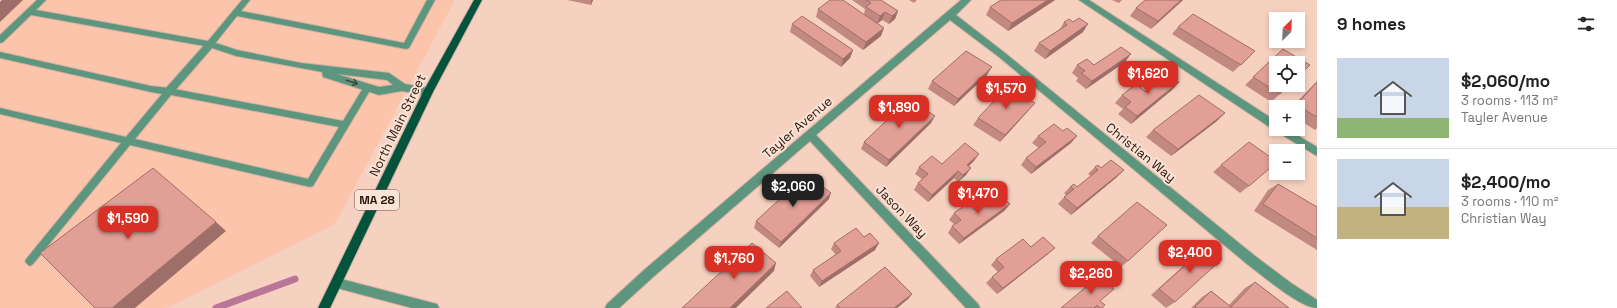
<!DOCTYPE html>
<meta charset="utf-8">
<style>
:root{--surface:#fff;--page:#f6f6f6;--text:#222;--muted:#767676;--line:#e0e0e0;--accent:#d93025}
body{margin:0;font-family:"Space Grotesk",sans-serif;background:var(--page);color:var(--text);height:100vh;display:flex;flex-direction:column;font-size:15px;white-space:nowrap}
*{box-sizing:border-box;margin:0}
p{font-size:13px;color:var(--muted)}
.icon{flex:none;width:22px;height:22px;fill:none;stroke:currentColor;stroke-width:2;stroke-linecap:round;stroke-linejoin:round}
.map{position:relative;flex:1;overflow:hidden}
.sheet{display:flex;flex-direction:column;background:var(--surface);width:300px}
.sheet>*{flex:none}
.needle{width:26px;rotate:24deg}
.controls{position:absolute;left:1269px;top:12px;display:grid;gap:8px}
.controls a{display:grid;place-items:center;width:36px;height:36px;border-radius:0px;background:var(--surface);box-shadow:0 2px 6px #0003;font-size:20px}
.price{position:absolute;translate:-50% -34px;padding:0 9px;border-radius:8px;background:var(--accent);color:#fff;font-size:13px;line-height:26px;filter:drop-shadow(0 1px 2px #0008)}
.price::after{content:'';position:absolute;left:50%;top:24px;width:12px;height:9px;margin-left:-6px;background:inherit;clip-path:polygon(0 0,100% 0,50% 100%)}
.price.selected{background:#222;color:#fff}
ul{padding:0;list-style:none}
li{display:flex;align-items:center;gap:12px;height:100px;padding:0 20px}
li+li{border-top:1px solid var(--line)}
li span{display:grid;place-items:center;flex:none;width:112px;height:80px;border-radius:0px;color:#555}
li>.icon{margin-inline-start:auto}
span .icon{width:48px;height:48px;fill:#fffc;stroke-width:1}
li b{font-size:17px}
h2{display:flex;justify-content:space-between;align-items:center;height:48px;padding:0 20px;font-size:17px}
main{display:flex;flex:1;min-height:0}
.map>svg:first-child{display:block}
.built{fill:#fcc5ab}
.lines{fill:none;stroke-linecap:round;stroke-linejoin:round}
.stream{stroke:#b97699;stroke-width:7}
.service-casing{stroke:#d3b0a0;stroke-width:2}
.minor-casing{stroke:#d3b0a0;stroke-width:2}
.primary-casing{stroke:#d3b0a0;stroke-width:2}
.service{fill:#5d967f;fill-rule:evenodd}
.minor{fill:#5d967f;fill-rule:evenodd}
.primary{fill:#03533d;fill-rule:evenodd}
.wall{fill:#c28981}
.shaded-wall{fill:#9e6f69}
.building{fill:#e19f96;stroke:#9e6f69}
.oneway{stroke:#404a3a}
.labels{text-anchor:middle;stroke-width:4;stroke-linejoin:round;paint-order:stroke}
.shield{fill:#fbe2d6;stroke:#6b5449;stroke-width:1}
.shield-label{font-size:12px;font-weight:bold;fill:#2d170c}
.street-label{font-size:13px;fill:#2d170c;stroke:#fbe2d6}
</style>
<main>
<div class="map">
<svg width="1317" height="308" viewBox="0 0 1317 308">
<rect width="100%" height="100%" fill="#f7d1c0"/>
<polygon class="built" points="0,0 455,0 335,224 167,308 0,308"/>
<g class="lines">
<polyline class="stream" points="216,308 295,279"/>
<g class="service-casing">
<g id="service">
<polygon points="37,0 46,0 36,10 208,41 242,0 250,0 241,11 404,43 427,0 435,0 409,48 406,49 237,16 213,46 210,47 31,15 3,42 0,43 0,35"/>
<polygon points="1079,0 1089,0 1276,121 1276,129 1287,129 1317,147 1317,156 1277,132"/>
<path d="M0,52l151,34 18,2 174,33 22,-36h6l1,2 -59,99 -3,1 -180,-42 -97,119 -3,2 -3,-2 -2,-3 2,-3 94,-115 -121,-29v-6l126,29 36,-43 -11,-2 -151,-34zM171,95l168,32 -31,52 -173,-40z"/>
</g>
</g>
<g class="minor-casing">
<g id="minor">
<path d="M961,0h10l-15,15 49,38 250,203 36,27 26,17v8c-17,0 -55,-33 -70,-44l-248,-207 -49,-37 -134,115 162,169 2,4h-14l-156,-167 -158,137 -33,30h-14l2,-4 37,-34z"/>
<path d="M210,41l27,9 64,13 88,10 16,11 23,4 3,1 2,3 -2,3 -3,1 -26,-5 -23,4 -56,-18 -1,-5 -86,-16 -24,-8 -40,46h-6l-2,-3 2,-3 41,-46zM337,74l50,6 6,5 -14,2z"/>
<polygon points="337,278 433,303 437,304 439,308 412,308 337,288 333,287 331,283 333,279"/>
</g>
</g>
<g class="primary-casing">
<polygon id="primary" points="474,0 482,0 433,92 330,308 318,308 423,92"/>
</g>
<use href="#service" class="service"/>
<use href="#minor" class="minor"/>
<use href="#primary" class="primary"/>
</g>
<g class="wall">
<polygon points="567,0 593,0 591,5"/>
<polygon points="852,0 881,0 898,11 895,19 889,24 882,20 878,23 881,36 863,50 816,17 818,9 864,14 865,9"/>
<polygon points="909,0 917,0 914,3"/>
<polygon points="1001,0 1055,0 1008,31 986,15 990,7"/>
<polygon points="1112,0 1122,0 1119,3"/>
<polygon points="1145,0 1183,0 1151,29 1130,16 1136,8"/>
<polygon points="1064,22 1083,32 1045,59 1034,51 1039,43 1060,29"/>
<polygon points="792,24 853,50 850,58 841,67 790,32"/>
<polygon points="1178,27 1255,51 1233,72 1172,34"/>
<polygon points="1283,49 1280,94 1271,102 1245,85"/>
<polygon points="1125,62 1086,89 1076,81 1078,78 1072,73 1077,65 1094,65"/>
<polygon points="987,75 954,106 928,89 932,81"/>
<polygon points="1317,81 1317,128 1315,130 1298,119 1298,107 1292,107"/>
<polygon points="1172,90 1131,124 1118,114 1123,109 1115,103 1122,95 1146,92"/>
<polygon points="1029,110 1000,142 973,125 978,118"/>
<polygon points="1217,121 1171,156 1146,137 1153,130"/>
<polygon points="931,123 886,167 861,149 864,142"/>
<polygon points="1038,136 1071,143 1031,174 1021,165 1026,158 1039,148 1032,143"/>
<polygon points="974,161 969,166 966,175 958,182 954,178 928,202 914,190 918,183 922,179 915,174 919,167"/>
<polygon points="1221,165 1249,186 1240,193 1213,172"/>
<polygon points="1095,167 1101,168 1117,177 1071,215 1058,204 1066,195 1064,193 1070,187 1077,187 1091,176 1088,174"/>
<polygon points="1278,184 1317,207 1317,250 1254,211 1268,190"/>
<polygon points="829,199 779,248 754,228 756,221"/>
<polygon points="1010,204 1004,211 959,244 948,233 952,226 955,225 949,220 954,213"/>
<polygon points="1098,236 1128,261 1121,267 1091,243"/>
<polygon points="834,243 875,250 819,287 810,276 813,270 836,255 831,249"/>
<polygon points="1206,246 1175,302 1166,308 1151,295 1198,253"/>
<polygon points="1031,247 1048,254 997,294 986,283 992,277 998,272 991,265 996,259"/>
<polygon points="1255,282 1289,308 1191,308 1202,297 1211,291 1229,305 1245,288"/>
<polygon points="912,294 908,299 897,308 835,308 837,305"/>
<polygon points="1100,301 1102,308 1061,308"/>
</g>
<g class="shaded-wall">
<polygon points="2,0 23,0 0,22 0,2"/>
<polygon points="591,0 593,0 591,5"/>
<polygon points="1048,0 1055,0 1008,31 1012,23"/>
<polygon points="1181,0 1183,0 1151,29 1158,21"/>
<polygon points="898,11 895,19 889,24 892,16"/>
<polygon points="885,12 882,20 877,24 880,16"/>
<polygon points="1088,24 1083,32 1045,59 1050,51"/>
<polygon points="884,28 881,36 863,50 866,42"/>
<polygon points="853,50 850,58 841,67 843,59"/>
<polygon points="1131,54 1125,62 1086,89 1092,81"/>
<polygon points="992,67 987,75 954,106 958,99"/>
<polygon points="1179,82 1172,90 1131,124 1137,116"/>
<polygon points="1035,103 1029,110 1000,142 1005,135"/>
<polygon points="1225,113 1217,121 1171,156 1178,149"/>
<polygon points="935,116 931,123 886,167 889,160"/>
<polygon points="1077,136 1071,143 1031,174 1036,167"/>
<polygon points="979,154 974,161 962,172 967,165"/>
<polygon points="971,168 966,175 958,182 963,175"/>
<polygon points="1124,170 1117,177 1071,215 1077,208"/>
<polygon points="958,171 954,178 928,202 932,195"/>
<polygon points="831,193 829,199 779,248 781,242"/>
<polygon points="1010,204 1004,211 959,244 964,238"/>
<polygon points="216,222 226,231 135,308 112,308"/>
<polygon points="879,243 875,250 819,287 822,281"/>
<polygon points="1055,248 1048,254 997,294 1003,288"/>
<polygon points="776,263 774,271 736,308 730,308"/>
<polygon points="912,294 908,299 897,308 894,308"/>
</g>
<g class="building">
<polygon points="830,0 843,0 884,28 866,42 818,9"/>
<polygon points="866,0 881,0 898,11 892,16 885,12 880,16 866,7 871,3"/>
<polygon points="1001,0 1048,0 1012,23 990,7"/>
<polygon points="1145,0 1181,0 1158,21 1136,8"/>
<polygon points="1193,14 1255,51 1241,65 1178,27"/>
<polygon points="802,16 853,50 843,59 792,24"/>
<polygon points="1079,18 1088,24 1050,51 1039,43 1067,25 1064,22 1069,19 1073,22"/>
<polygon points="1121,47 1131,54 1092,81 1081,73 1085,71 1077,65 1087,59 1094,65"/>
<polygon points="1283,49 1310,65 1298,76 1298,63 1276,63 1276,85 1289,85 1280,94 1253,77"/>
<polygon points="966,51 992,67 958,99 932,81"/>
<polygon points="1168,74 1179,82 1137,116 1125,107 1131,102 1122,95 1136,84 1146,92"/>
<polygon points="1317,82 1317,117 1296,105"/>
<polygon points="1008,86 1035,103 1005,135 978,118"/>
<polygon points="1199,95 1225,113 1178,149 1153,130"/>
<polygon points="909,99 935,116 889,160 864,142"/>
<polygon points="1054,124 1063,131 1067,128 1077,136 1036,167 1026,158 1046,142 1038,136"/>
<polygon points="1249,142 1276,161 1276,163 1249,186 1221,165"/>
<polygon points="965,143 979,154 967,165 971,168 963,175 958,171 932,195 918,183 928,174 919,167 932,156 942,164"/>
<polygon points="1111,160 1124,170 1077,208 1064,197 1074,189 1070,187 1074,184 1077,187 1098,170 1095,167 1098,165 1101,168"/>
<polygon points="153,168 216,222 112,308 95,308 40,253"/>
<polygon points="807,174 831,193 781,242 756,221"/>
<polygon points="1278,184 1317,207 1317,238 1263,204"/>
<polygon points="998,194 1010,204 964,238 952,226 961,220 954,213 968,203 975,210"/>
<polygon points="1137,202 1167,225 1128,261 1098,236"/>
<polygon points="856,228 864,237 870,233 879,243 822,281 813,270 841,251 834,243"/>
<polygon points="1043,237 1055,248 1003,288 992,277 1004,267 996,259 1023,239 1031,247"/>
<polygon points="752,243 776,263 730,308 682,308"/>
<polygon points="1206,246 1222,259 1175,302 1159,289"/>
<polygon points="885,267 912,294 894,308 840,308 837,305"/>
<polygon points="1099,276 1114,289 1100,301 1105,305 1102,308 1100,308 1097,305 1094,308 1061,308"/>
<polygon points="1255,282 1289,308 1196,308 1195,307 1211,291 1231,307"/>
<polygon points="787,291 802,308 766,308"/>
</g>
<defs><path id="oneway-shaft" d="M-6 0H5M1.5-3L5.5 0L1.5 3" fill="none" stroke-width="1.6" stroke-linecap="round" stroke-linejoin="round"/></defs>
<use class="oneway" href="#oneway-shaft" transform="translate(352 82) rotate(18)"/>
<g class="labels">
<rect class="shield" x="355" y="190" width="44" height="20" rx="3"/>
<g class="shield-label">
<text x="377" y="204">MA 28</text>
</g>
<g class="street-label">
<text transform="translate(397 125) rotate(-64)" y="5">North Main Street</text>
<text transform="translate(797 127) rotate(-41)" y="5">Tayler Avenue</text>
<text transform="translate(1141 152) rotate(39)" y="5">Christian Way</text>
<text transform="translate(902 211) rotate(46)" y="5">Jason Way</text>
</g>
</g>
</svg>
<div class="controls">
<a><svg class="needle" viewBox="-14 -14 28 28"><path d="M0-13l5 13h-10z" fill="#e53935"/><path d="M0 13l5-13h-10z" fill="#767676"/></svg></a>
<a><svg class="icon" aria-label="locate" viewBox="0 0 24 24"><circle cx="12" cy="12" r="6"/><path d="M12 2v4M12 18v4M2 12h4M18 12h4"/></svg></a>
<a>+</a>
<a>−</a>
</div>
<b class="price" style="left:1148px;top:95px">$1,620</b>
<b class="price" style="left:1006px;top:110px">$1,570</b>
<b class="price" style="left:899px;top:129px">$1,890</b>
<b class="price selected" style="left:793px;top:208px">$2,060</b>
<b class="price" style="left:978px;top:215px">$1,470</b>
<b class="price" style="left:128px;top:240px">$1,590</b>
<b class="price" style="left:1190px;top:274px">$2,400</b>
<b class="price" style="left:734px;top:280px">$1,760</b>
<b class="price" style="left:1091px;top:295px">$2,260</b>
</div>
<section class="sheet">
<h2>9 homes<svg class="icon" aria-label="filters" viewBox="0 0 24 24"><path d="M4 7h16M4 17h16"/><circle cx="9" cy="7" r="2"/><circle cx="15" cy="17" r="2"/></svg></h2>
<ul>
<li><span style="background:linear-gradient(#c9d6e8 75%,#8fb573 0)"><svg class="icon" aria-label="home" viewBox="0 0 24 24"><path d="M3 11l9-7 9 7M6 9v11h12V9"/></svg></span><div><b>$2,060/mo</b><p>3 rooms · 113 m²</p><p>Tayler Avenue</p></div></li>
<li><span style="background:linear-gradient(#c9d6e8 60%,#c2b280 0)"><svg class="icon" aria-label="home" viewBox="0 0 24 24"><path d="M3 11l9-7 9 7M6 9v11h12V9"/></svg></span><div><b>$2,400/mo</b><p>3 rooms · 110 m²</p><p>Christian Way</p></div></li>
</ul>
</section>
</main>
